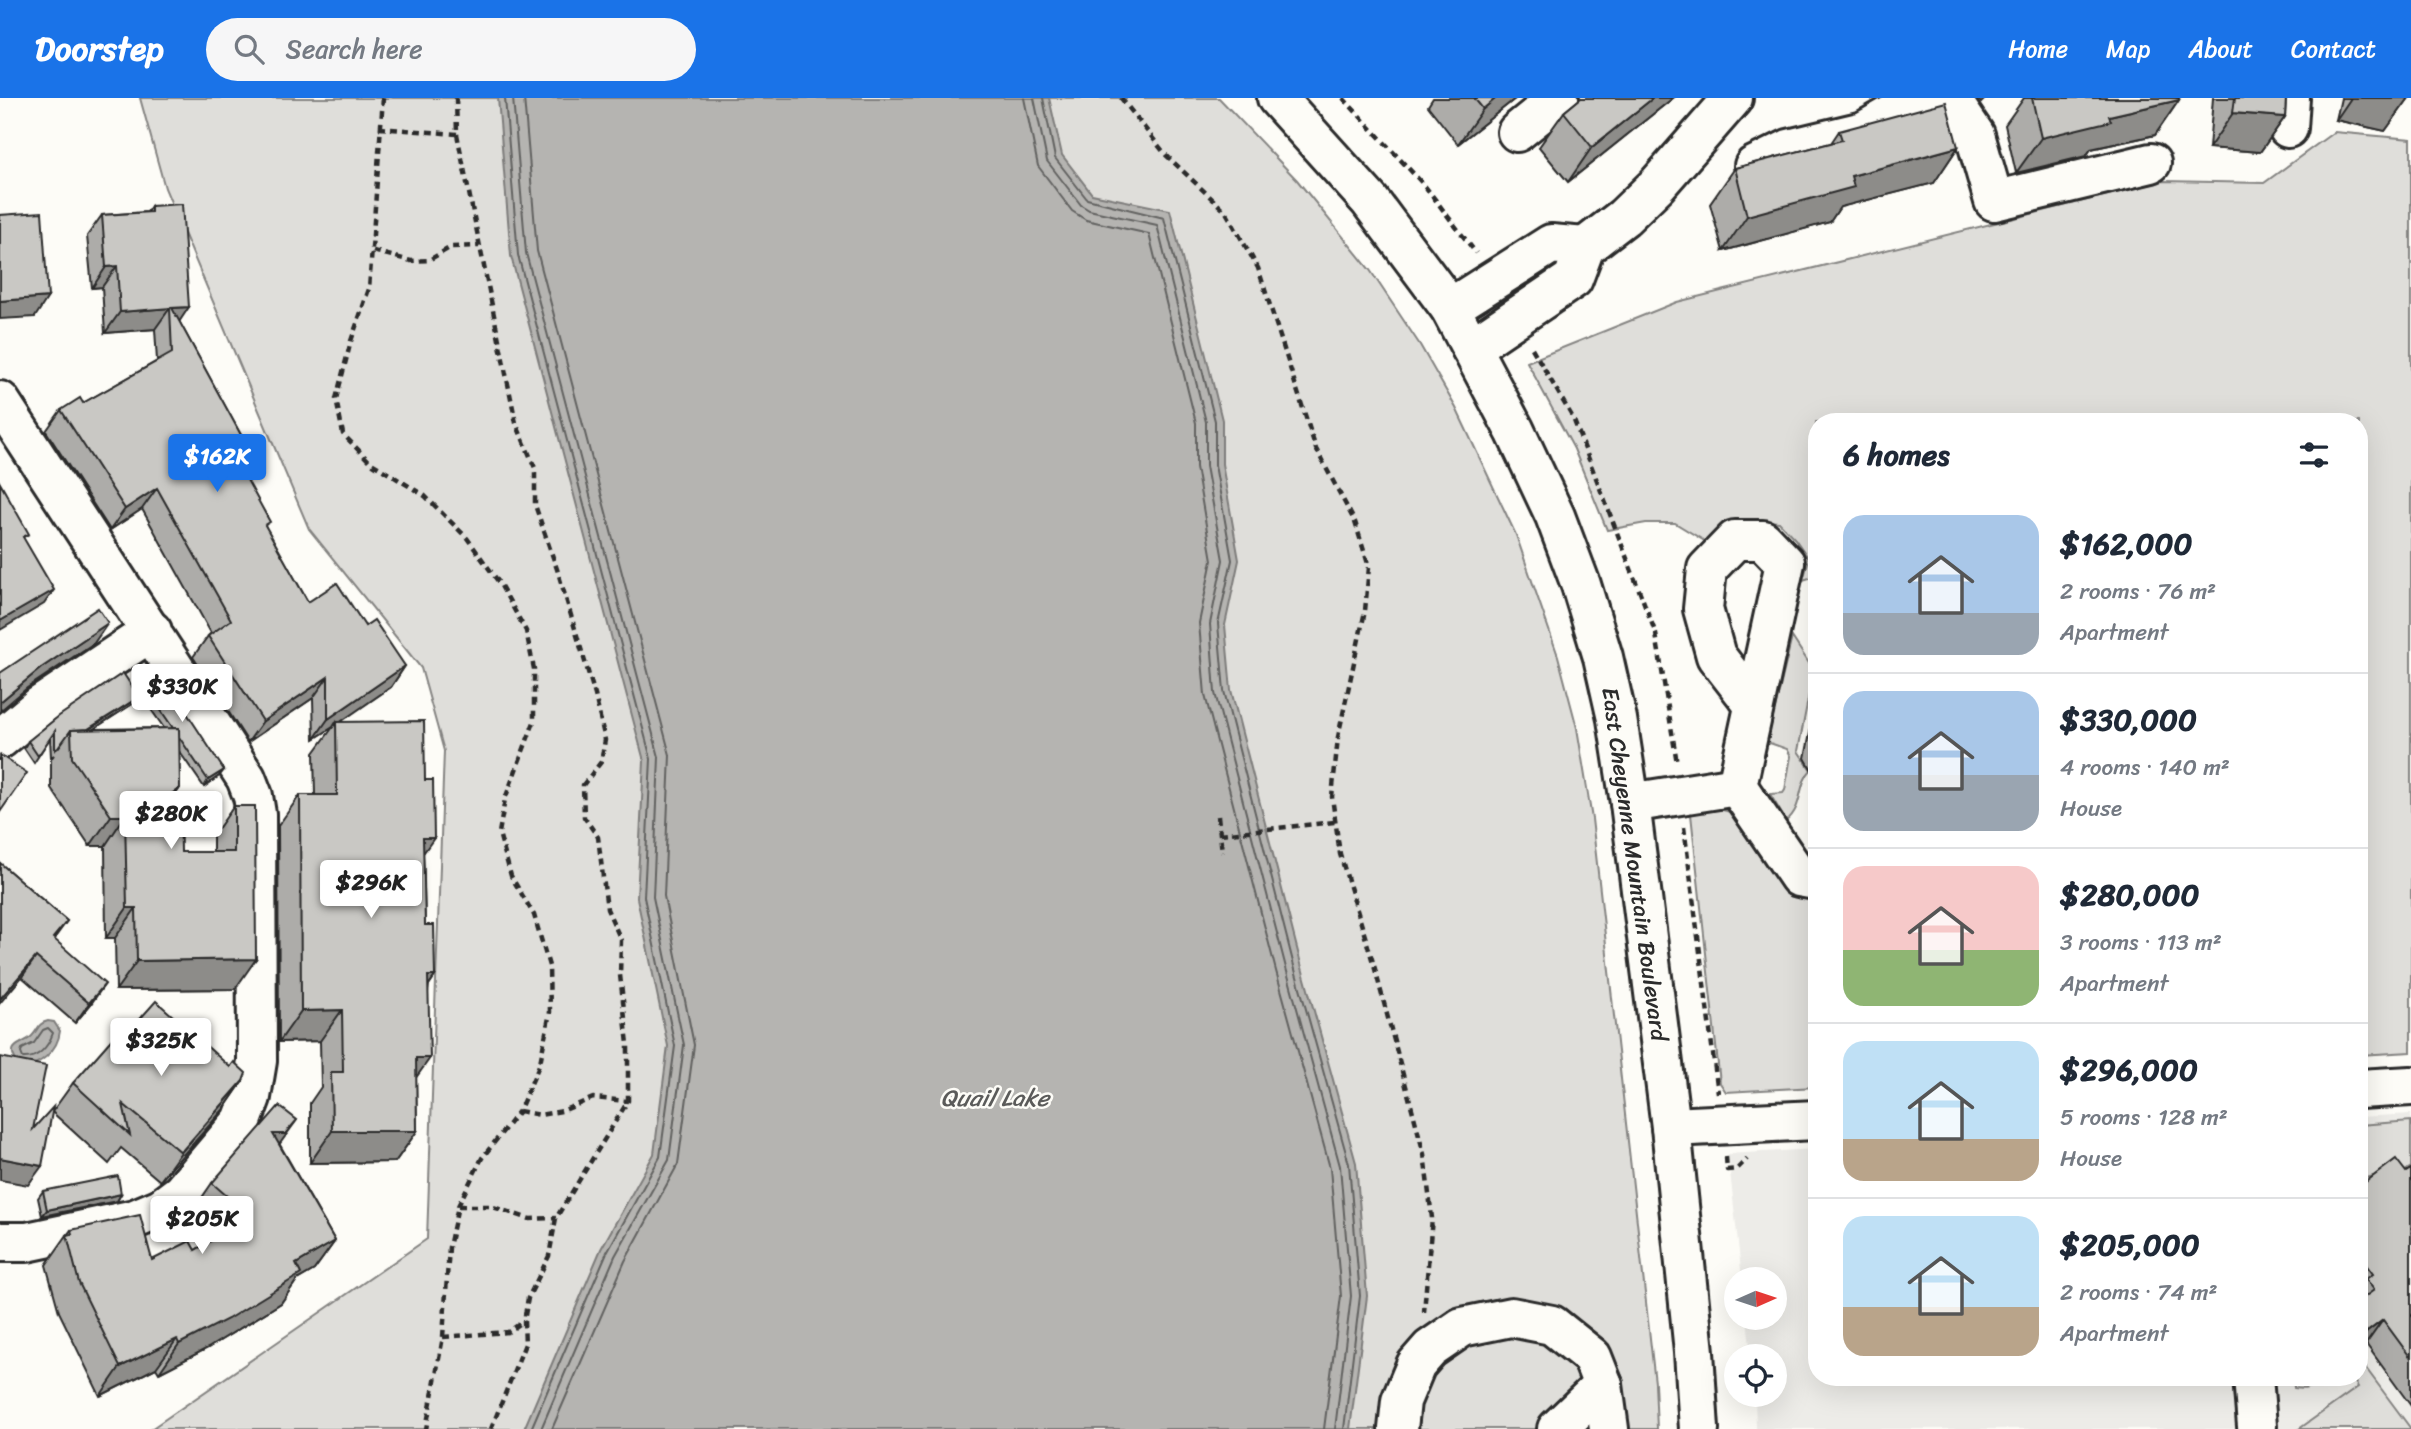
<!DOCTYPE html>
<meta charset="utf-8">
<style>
:root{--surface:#fff;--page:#f6f6f7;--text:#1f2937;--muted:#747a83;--line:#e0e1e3;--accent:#1a73e8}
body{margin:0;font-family:Sriracha,sans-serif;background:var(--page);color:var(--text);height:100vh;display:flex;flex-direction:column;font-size:26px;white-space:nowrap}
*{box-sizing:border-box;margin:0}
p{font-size:23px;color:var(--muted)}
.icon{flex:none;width:38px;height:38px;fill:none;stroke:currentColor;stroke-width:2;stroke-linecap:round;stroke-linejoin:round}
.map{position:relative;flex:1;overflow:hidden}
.sheet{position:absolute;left:1808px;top:315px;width:560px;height:973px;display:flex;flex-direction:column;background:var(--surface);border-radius:28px;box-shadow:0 7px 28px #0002}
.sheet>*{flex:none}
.needle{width:46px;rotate:87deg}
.controls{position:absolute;left:1724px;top:1169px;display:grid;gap:14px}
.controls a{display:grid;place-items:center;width:63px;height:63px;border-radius:50%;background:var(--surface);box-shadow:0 7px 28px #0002;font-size:35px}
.price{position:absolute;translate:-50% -60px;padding:0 16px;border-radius:7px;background:#fff;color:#222;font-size:23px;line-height:46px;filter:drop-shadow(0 2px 4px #0008)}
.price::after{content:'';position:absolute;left:50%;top:42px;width:21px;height:16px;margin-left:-10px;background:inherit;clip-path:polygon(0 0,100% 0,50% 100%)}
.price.active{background:var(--accent);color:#fff}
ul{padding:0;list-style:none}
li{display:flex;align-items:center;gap:21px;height:175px;padding:0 35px}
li+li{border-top:2px solid var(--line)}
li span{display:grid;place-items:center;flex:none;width:196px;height:140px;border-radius:21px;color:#555}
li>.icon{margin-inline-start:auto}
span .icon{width:84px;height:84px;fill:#fffc;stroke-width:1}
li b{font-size:30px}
h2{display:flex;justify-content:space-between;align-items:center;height:84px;padding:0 35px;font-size:30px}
header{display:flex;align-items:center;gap:42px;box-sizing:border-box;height:98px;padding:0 35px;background:var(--accent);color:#fff}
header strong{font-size:33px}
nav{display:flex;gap:38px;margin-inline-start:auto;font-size:24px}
.search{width:490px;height:63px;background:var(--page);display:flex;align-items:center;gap:18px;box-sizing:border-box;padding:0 24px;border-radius:38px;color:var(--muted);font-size:26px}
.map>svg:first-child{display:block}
.built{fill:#edece8}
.green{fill:#dfdeda;stroke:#858482;stroke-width:2}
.water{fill:#b5b4b1;stroke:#7e7d7b;stroke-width:2}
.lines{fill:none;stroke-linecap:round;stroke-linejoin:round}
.shore{stroke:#626261;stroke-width:2}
.minor-casing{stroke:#2b2b2b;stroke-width:44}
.path{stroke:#2b2b2b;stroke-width:4.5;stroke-dasharray:7 5;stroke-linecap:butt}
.minor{stroke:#fdfcf7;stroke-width:38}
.wall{fill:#adaca9;stroke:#2b2b2b;stroke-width:2}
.shaded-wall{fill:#8d8c89;stroke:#2b2b2b;stroke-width:2}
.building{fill:#c9c8c4;stroke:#2b2b2b;stroke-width:2}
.labels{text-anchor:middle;stroke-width:5;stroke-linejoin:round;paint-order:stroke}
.street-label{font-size:23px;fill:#2b2b2b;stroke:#fdfcf7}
.water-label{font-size:24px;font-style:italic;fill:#5b5b5a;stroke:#fdfcf7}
</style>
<header>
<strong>Doorstep</strong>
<div class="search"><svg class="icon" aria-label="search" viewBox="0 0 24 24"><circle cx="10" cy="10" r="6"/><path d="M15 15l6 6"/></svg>Search here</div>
<nav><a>Home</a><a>Map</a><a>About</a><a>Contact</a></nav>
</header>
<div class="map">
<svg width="2411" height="1331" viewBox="0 0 2411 1331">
<rect width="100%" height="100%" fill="#fdfcf7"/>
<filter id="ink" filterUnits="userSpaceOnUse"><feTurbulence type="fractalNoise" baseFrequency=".0143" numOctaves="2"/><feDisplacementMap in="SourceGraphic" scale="14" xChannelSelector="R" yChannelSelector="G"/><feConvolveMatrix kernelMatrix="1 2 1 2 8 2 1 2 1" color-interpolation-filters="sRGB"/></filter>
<g filter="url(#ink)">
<polygon class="built" points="2411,1016 2411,1331 1756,1331 1755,1297 1774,1297 1774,1258 1751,1258 1747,1220 1774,1220 1774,1181 1742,1181 1728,1056 1816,1051 1816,1279 2359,1279 2359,1019"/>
<g class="green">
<polygon points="140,0 1219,0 1297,82 1370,172 1420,247 1456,310 1516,437 1558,558 1577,630 1592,721 1655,1285 1657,1331 151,1331 427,1141 444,653 421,570 309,431 165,90"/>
<path d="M2334,34l77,7v913l-52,3v-633h-543v154l-13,4 6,-21 -14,-20 -16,-17c-37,-2 -42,-3 -71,21l-33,-20h-29l-39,7 -33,-81 -47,-87 150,-60 487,-121 100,2z"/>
<path d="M1792,539l24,37 -6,15 -12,62 13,19c-14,14 -7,37 -25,51l-16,-27 13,-1 2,-3 6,-34 -4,-7 -20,-7z"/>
<polygon points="1719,711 1745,718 1792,781 1816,801 1810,833 1816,835 1816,989 1726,994 1720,985 1691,716"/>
<polygon points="2411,1023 2411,1069 2386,1086 2373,1078 2366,1080 2359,1090 2359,1027"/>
<polygon points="2365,1269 2411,1331 2299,1331 2358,1289 2352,1280 2359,1279 2359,1274"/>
<path d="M2293,1279h35c-3,2 -6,2 -10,3 -12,5 -4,11 -24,8z"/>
</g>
<g class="water">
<polygon points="498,0 1049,0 1062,57 1092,96 1170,112 1222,322 1222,366 1239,462 1225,527 1231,592 1301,866 1356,1065 1367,1198 1350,1331 524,1331 601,1151 654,1056 668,948 637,800 644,663 511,158"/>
<path d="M48,923l6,1 6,9c-2,19 -21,38 -41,34 -16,-21 3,-19 13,-29 7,-7 5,-12 16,-15z"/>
</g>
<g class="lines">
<g class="shore">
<polyline points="505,0 518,157 651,661 644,799 675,948 660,1059 607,1154 531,1331"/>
<polyline points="513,0 526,155 659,659 653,799 684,947 669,1062 615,1158 541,1331"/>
<polyline points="524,0 537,153 670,657 664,798 694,947 678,1066 625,1163 552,1331"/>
<polyline points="1024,0 1038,68 1072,113 1086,122 1149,136 1196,325 1196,369 1212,462 1199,525 1205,597 1276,873 1330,1070 1341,1198 1324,1331"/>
<polyline points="1034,0 1047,63 1081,107 1089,112 1157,127 1206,324 1206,368 1223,462 1210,526 1215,595 1286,870 1340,1068 1351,1198 1335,1331"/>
<polyline points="1043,0 1055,60 1087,101 1164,120 1215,323 1215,367 1232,462 1218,526 1224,593 1294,868 1349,1066 1360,1198 1344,1331"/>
<path d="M48,930l5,5c-5,14 -15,26 -30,25l-2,-5 1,-4 12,-6 9,-13z"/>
</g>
<g class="minor-casing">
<g id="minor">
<polyline points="1277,0 1370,103 1450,210 1515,333 1555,418 1581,487 1603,559 1617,621 1630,705 1671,1029 1694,1254 1699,1331"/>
<polyline points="1950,0 1975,37 1994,103 2151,65"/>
<polyline points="2288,30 2290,0"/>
<polyline points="1517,34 1559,0"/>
<polyline points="1754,68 1789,51 1864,33 1897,14 1914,0"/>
<polyline points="1450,210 1551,146 1585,149"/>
<polyline points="1471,250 1573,181 1585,149 1624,119 1657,87 1733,0"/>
<polyline points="0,303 246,680 253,698 256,716 257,963 251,999 242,1023 181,1095 161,1110 135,1121 27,1144 0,1144"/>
<polyline points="0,641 41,607 152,533"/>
<polyline points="1737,688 1785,465 1763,442 1735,442 1707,471 1703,511 1716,558 1754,607"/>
<polyline points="1630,705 1737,688 1799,779 1816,782"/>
<polyline points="2359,991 2411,988"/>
<polyline points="1671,1029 1816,1022"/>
<polyline points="2253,1279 2257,1328"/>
<polyline points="1398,1331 1401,1303 1416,1267 1430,1251 1462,1229 1511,1219 1552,1227 1592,1259 1603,1287 1609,1331"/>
<polyline points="1557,1331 1603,1287"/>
</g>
</g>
<g class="path">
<polyline points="383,0 369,191 351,243 336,301 343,336 370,364 425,398 467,440 500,486 526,533 534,571 534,624 505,701 499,735 511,778 534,817 549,868 550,914 540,965 519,1013 482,1060 458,1108 449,1149 443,1239 426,1331"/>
<polyline points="456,0 457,36 516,325 535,370 535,407 557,471 595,597 605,642 601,664 583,687 584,719 598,739 607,811 621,842 620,877 628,946 628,1003 556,1120 549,1158 528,1200 524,1223 525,1246 491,1331"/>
<polyline points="1121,0 1166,57 1226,114 1258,170 1316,351 1355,424 1369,469 1365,513 1338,639 1332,699 1340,756 1375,871 1424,1056 1432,1120 1424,1214"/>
<polyline points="1343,0 1424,87 1476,155"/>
<polyline points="379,30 457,36"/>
<polyline points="373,153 411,163 429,162 451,149 479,148"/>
<polyline points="1532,250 1573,320 1656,536 1677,665"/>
<polyline points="1218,718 1222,754"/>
<polyline points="1684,729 1718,995"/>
<polyline points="1220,736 1335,724"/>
<polyline points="519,1013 540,1017 562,1013 593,1000 628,1003"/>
<polyline points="1726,1059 1727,1072 1737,1071 1747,1061"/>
<polyline points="458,1108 490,1108 530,1121 556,1120"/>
<polyline points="443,1239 508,1234 524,1223"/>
</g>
<use href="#minor" class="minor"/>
</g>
<g class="wall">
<polygon points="1433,0 1516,0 1458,46 1428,8"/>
<polygon points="1581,0 1673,0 1568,84 1539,49 1564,14"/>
<polygon points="1977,0 1986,0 1981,5"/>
<polygon points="2024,0 2179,0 2179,2 2155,37 2091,51 2086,58 2016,75 2005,27"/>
<polygon points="2213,0 2286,0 2285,19 2260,54 2209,50"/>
<polygon points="2341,0 2409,0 2385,33 2336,22"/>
<polygon points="1839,33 1958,49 1934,85 1840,109 1830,124 1723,153 1710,106 1735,70 1831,45"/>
<polygon points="151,108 179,223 247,348 237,364 266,430 308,504 365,528 405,568 391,589 339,624 423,755 425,827 435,878 429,887 416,980 417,1033 395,1064 310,1065 310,1005 321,989 320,943 279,944 278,728 300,697 315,697 314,655 333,629 314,641 313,600 248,644 193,559 208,538 211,535 142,411 110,432 46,333 61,312 83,305 157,263 155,231 105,235 102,189 92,190 87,138 102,117 147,114"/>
<polygon points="1816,561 1816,573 1813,567"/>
<polygon points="141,583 224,672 219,678 204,689 179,653 180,690 168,707 181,754 213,754 213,738 234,708 235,891 116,892 115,840 106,840 105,748 90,748 51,690 51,661 54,657 51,659 50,640 34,665 24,650 28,643 134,605 93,631 164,630 136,590"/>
<polygon points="1816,605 1816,679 1805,660"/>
<polygon points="0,765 67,823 54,841 91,906 75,925 22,879"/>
<polygon points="123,940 243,983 223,1012 160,1083 121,1050 109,1066 52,1014 73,985"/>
<polygon points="280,1047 335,1143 314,1172 297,1182 281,1205 208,1250 159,1275 156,1270 100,1298 59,1214 46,1167 67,1137 71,1132 152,1162 195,1152 219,1138 192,1114 212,1085"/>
<polygon points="2411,1071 2411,1308 2366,1246 2359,1252 2359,1089 2406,1074"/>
<polygon points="43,1093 121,1096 117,1103 42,1118 38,1100"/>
</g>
<g class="shaded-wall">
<polygon points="1496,0 1516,0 1458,46 1483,11"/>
<polygon points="1653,0 1673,0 1568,84 1592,49"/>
<polygon points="2351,0 2409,0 2385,33 2336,22"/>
<polygon points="2179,2 2155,37 2091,51 2086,58 2016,75 2041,40 2109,18"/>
<polygon points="2233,15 2285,19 2260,54 2209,50"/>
<polygon points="1958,49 1934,85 1840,109 1830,124 1723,153 1747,118 1851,78"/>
<polygon points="117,168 102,189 92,190 106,169"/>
<polygon points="48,199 35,219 0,221 0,203"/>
<polygon points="189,209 175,230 172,210"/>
<polygon points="170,210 155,231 105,235 120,214"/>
<polygon points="247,348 233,369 233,356"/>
<polygon points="157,390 142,411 110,432 125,411"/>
<polygon points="54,492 44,506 0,532 0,523"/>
<polygon points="108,525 94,545 27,590 0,613 0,604 41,570"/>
<polygon points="405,568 391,589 336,627 336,624 333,629 314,641 328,621"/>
<polygon points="328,579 313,600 248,644 263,623"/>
<polygon points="139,599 134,605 72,645 72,642"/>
<polygon points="224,672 219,678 204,689 208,682"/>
<polygon points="180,690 159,720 155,707"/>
<polygon points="111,718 125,718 105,748 90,748"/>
<polygon points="423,740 434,740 412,771"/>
<polygon points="127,810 136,810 115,840 106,840"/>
<polygon points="36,859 22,879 0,905 0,901"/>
<polygon points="256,861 235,891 116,892 137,863"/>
<polygon points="428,878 435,878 413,909"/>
<polygon points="105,886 91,906 75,925 89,905"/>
<polygon points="342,912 320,943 279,944 301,913"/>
<polygon points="416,960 430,960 408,991"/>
<polygon points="243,983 223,1012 160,1083 181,1054"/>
<polygon points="297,1022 276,1051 273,1036"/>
<polygon points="332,1033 417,1033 395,1064 310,1065"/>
<polygon points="0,1060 42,1068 28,1087 0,1082"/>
<polygon points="121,1096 117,1103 42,1118 47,1112"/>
<polygon points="335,1143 314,1172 297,1182 281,1205 208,1250 159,1275 179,1246 296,1166"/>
<polygon points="2383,1222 2366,1246 2359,1252 2359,1246 2367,1234"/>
<polygon points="177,1241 156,1270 100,1298 120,1269"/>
</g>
<g class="building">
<polygon points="1474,0 1496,0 1483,11"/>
<polygon points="1581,0 1653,0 1592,49 1564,14"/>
<polygon points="2032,0 2179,0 2179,2 2109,18 2111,23 2041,40"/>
<polygon points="2235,0 2286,0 2285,19 2233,15"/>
<polygon points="1946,4 1958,49 1851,78 1854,89 1747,118 1735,70 1842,42 1839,33"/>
<polygon points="182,106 189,209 172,210 247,348 233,356 270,424 265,427 308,504 337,485 365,528 374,522 405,568 328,621 328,579 263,623 208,538 231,522 157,390 125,411 61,312 80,300 83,305 172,255 170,210 120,214 117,168 106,169 102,117 151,114 151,108"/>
<polygon points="42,114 48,199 0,203 0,117"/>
<polygon points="0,385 29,436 23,439 54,492 0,523"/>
<polygon points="98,510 108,525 41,570 0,604 0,575"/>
<polygon points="158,571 224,672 208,682 179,639 179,630 173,630 141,583"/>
<polygon points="123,575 139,599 88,631 71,632 58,650 55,652 55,633 38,658 28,643 59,618"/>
<polygon points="424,623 425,682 433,682 434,740 423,740 425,827 434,827 435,878 428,878 430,960 416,960 417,1033 332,1033 331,974 343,974 342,912 301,913 300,697 337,697 336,624"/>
<polygon points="179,630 180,690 155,707 180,708 181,754 234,754 234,708 255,708 256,861 137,863 136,810 127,810 125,718 111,718 72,660 71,632"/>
<polygon points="0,657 27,675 0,714"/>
<polygon points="0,765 67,823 53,840 105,886 89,905 36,859 0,901"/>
<polygon points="156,903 230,969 234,964 246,975 243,983 181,1054 123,1006 130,1037 73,985 117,935 123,940"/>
<polygon points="0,959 46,968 33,1031 53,1009 42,1068 0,1060"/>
<polygon points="279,1008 297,1022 285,1036 273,1036 335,1143 296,1166 301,1176 228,1221 179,1246 177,1241 120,1269 79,1185 67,1137 72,1136 71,1132 140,1117 152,1162 190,1143 195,1152 251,1119 212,1085"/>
<polygon points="2396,1061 2406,1074 2411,1071 2411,1260 2383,1222 2367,1234 2359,1223 2359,1203 2374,1192 2366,1181 2373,1176 2359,1157 2359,1089"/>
<polygon points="118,1078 121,1096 47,1112 43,1093"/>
</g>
</g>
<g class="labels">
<g class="street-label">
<text transform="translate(1635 766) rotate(82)" y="8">East Cheyenne Mountain Boulevard</text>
</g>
<g class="water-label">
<text x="995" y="1008">Quail Lake</text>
</g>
</g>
</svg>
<div class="controls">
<a><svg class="needle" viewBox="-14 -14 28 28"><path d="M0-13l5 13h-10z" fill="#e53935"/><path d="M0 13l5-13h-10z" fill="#747a83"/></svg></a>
<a><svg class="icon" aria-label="locate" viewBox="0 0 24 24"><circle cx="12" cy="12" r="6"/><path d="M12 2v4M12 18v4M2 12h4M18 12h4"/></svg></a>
</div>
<b class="price active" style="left:217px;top:396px">$162K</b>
<b class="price" style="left:182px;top:626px">$330K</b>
<b class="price" style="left:171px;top:753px">$280K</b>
<b class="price" style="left:371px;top:822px">$296K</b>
<b class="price" style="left:161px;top:980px">$325K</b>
<b class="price" style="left:202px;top:1158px">$205K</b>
<section class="sheet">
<h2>6 homes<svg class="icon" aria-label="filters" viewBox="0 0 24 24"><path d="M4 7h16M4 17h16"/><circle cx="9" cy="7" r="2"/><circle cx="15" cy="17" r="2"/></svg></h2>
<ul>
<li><span style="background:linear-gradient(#a9c7e8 70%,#9aa5b1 0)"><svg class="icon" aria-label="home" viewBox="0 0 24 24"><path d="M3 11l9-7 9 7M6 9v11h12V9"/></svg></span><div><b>$162,000</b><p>2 rooms · 76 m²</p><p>Apartment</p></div></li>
<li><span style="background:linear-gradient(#a9c7e8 60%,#9aa5b1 0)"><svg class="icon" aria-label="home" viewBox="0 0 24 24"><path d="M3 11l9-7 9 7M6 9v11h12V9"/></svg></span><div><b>$330,000</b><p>4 rooms · 140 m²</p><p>House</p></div></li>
<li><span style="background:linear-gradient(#f6c9c9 60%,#8fb573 0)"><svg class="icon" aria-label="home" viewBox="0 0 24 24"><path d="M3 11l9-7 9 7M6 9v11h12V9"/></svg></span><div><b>$280,000</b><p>3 rooms · 113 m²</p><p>Apartment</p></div></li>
<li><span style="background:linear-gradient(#bfe0f5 70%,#b9a48a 0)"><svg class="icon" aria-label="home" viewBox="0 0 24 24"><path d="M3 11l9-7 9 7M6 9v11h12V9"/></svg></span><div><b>$296,000</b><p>5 rooms · 128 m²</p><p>House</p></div></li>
<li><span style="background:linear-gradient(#bfe0f5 65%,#b9a48a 0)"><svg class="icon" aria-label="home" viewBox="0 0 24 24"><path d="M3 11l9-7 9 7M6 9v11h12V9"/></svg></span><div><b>$205,000</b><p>2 rooms · 74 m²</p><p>Apartment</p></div></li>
</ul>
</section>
</div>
